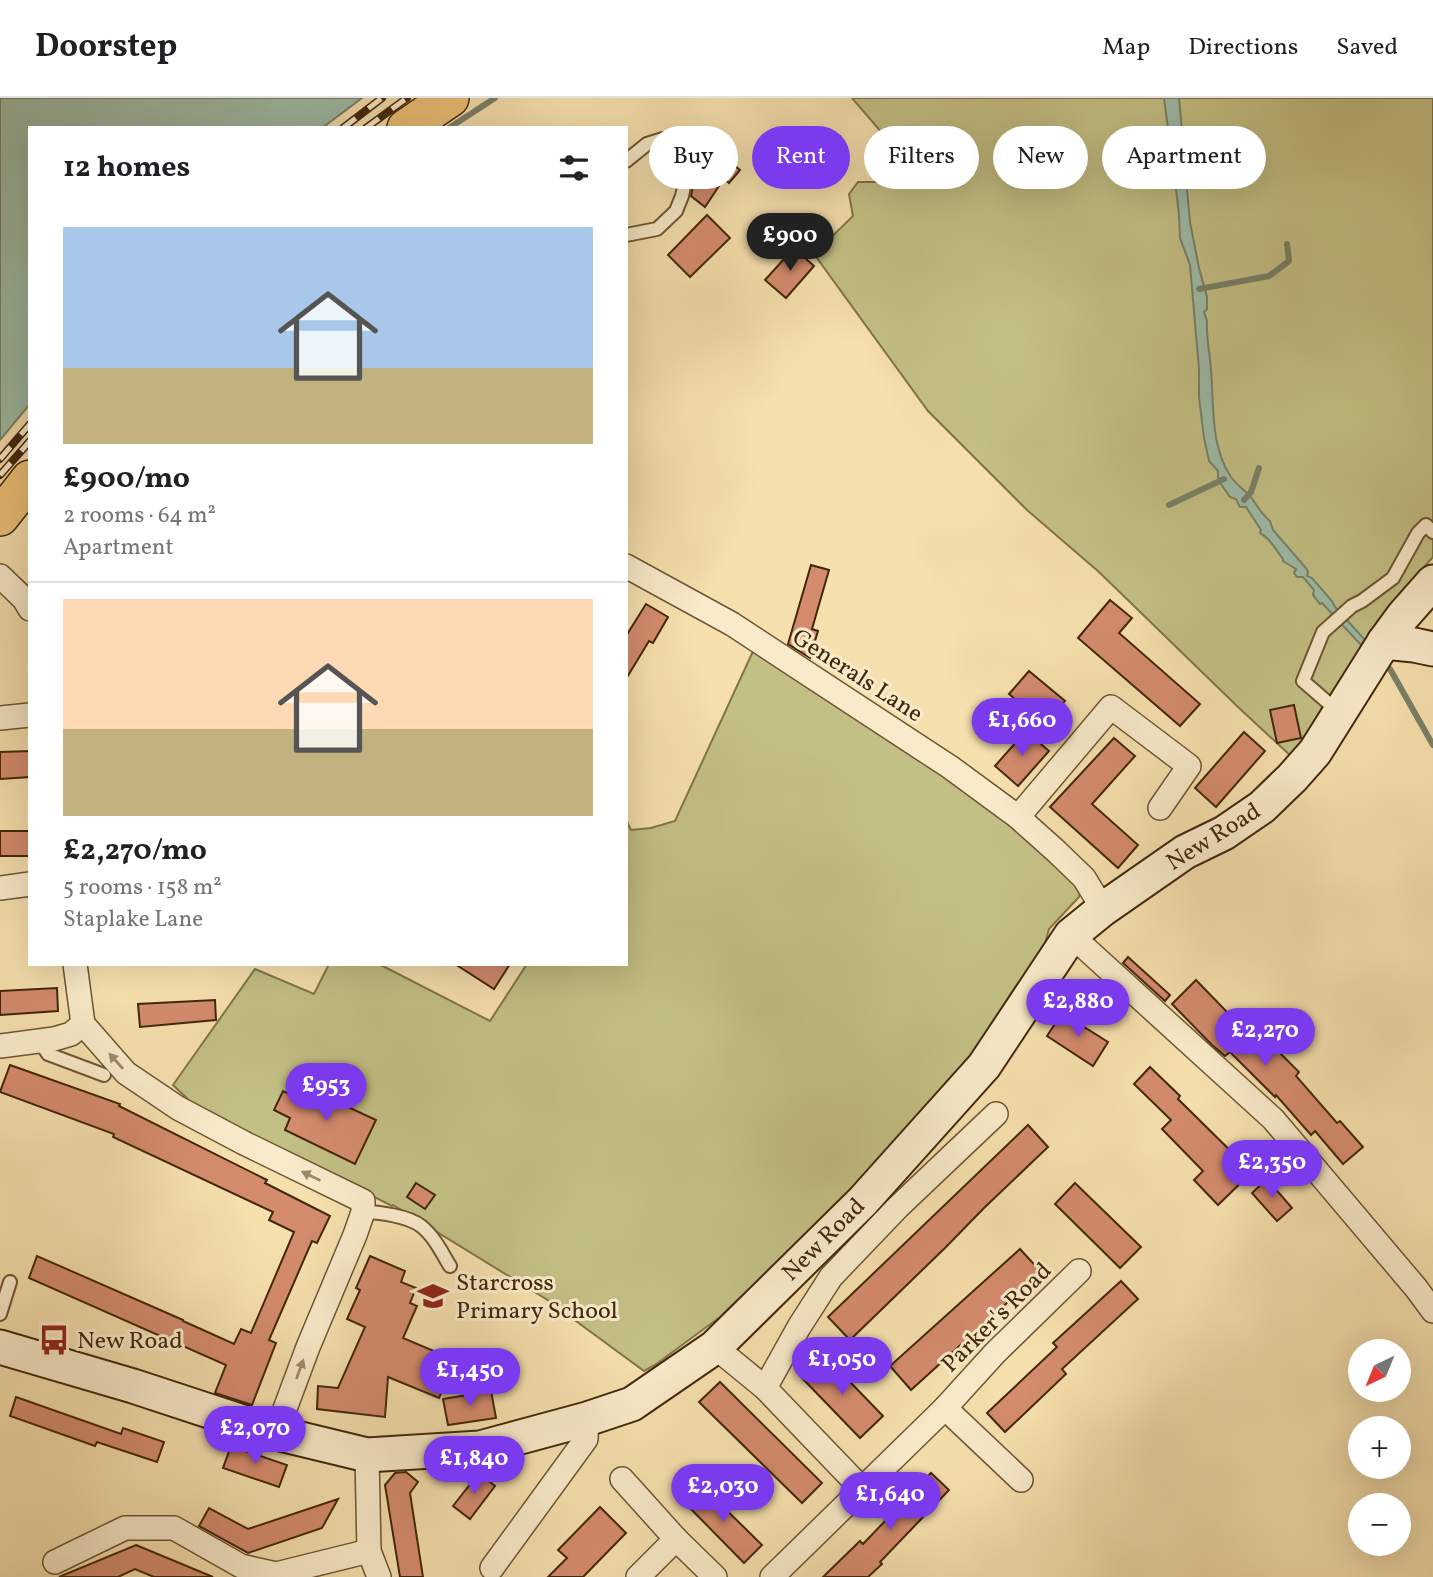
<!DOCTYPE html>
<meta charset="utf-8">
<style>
:root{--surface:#fff;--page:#f6f6f6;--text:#202124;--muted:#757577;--line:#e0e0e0;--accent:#7c3aed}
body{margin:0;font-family:Vollkorn,serif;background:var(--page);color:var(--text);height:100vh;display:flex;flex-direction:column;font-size:26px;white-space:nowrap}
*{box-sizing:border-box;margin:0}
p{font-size:23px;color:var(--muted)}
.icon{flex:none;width:38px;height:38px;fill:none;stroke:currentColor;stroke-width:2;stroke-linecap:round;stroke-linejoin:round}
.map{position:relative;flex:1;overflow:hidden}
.sheet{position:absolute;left:28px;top:28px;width:600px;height:840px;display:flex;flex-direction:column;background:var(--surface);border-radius:0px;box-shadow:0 7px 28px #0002}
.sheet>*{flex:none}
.banner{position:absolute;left:649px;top:28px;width:665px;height:63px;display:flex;gap:14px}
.needle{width:46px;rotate:223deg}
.tools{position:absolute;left:1348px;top:1241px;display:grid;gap:14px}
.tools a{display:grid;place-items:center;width:63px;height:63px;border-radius:50%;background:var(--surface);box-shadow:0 7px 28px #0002;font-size:35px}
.price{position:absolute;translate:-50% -60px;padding:0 16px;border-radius:24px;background:var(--accent);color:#fff;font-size:23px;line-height:46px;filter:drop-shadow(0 2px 4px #0008)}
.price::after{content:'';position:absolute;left:50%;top:42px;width:21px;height:16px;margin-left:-10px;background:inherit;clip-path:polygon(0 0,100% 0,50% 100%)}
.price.current{background:#222;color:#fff}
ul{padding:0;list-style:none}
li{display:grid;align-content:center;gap:14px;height:371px;padding:0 35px}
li+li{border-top:2px solid var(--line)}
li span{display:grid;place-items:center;height:217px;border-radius:0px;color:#555}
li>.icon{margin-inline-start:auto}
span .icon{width:126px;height:126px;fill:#fffc;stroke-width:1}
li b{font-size:30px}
h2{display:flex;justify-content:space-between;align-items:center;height:84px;padding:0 35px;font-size:30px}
.chip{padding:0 24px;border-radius:32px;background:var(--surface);box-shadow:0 7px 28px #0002;font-size:24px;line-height:63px}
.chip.current{background:var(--accent);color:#fff}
header{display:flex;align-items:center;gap:42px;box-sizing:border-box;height:98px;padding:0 35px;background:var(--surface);border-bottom:2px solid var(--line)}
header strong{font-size:33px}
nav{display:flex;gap:38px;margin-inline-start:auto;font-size:24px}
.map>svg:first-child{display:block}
.green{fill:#c3c085;stroke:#827448;stroke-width:2}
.water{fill:#9dbda9;stroke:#798169;stroke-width:2}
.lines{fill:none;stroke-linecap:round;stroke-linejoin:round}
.stream{stroke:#798169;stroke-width:6}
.building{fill:#d48b6e;stroke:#42270a;stroke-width:2}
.lane-casing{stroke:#6f5533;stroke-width:16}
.street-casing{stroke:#6f5533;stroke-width:26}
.secondary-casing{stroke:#42270a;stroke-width:37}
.primary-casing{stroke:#42270a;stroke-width:40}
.lane{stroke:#f9ebca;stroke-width:12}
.street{stroke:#f9ebca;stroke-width:23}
.secondary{stroke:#f9ebca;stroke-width:33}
.primary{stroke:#ebc077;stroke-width:37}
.rail-casing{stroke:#42270a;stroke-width:8}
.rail{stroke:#f9ebca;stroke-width:5;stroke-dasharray:16;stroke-linecap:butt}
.oneway{fill:#9e896a}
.labels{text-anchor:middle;stroke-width:6;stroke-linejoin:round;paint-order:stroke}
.street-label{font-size:24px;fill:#42270a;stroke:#f9ebca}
.poi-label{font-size:24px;fill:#42270a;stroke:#f9ebca;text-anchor:start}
</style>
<header>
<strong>Doorstep</strong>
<nav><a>Map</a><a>Directions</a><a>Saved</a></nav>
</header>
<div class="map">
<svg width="1433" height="1479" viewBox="0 0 1433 1479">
<rect width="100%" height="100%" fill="#f6e0ae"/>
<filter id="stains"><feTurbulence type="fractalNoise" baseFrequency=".00286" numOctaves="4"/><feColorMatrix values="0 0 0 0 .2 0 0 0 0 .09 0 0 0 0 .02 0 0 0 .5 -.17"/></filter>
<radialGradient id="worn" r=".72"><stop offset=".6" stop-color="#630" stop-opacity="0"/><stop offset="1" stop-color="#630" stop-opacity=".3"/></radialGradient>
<g class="green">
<polygon points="852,0 1433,0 1433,459 1402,493 1355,562 1293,660 1238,609 1099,474 1027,412 928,313 814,156 853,118 849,96 858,84 887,84 907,64"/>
<polygon points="754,551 943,668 1082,788 1079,799 1049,831 1042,857 962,973 890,1055 720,1219 655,1267 644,1273 546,1201 393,1107 392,1108 193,1006 173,987 255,871 314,896 329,866 379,866 490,923 527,866 626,866 627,724 631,732 651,730 675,723"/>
</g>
<g class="water">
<polygon points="0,0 362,0 322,30 30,30 30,306 0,342"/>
<polygon points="1164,0 1179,0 1186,75 1174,77"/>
<path d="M1186,80l4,44 9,46 8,29v12l-3,3 3,9c-1,16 3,33 4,49 3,35 -1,76 20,107 5,7 13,13 19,19 7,9 12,19 20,25l3,9 33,38 2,4 -1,4 5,2 20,23 3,6 30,33 -4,5 -39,-42 -2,1 -7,-9 1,-5 -11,-13h-6l-3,-4 2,-4 -13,-8v-2c-7,-9 -13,-21 -23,-26l1,-3 -15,-23h-6l-4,-8 -6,-2 -12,-17v-9l-9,-10 -5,-23 -5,-41v-28l-9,-104 -10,-27 -1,-24 -4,-33z"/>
</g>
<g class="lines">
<g class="stream">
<polyline points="449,30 495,0"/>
<polyline points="1199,191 1269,178 1289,163 1287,146"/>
<polyline points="1244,402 1251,394 1259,370"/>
<polyline points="1169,407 1224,381"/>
<polyline points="1390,571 1433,647"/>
</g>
</g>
<g class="building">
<polygon points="726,60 740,72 729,85 715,72"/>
<polygon points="699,74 719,88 705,109 691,98 694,82"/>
<polygon points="707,117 730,140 690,179 668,157"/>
<polygon points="794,150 814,168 786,200 765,182"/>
<polygon points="811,467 829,472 812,531 818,533 810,560 788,546"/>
<polygon points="1110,502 1132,520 1119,535 1200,606 1180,628 1078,540"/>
<polygon points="646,506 668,519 653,545 649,543 626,581 626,538"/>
<polygon points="1029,573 1065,603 1045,627 1009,596"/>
<polygon points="1294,607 1301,640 1277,645 1270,612"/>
<polygon points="1026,633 1049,653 1018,688 995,668"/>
<polygon points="1244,634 1265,653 1216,709 1195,690"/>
<polygon points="1114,640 1135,658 1092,706 1138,747 1118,770 1050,709"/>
<polygon points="30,653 30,679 0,681 0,654"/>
<rect x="0" y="733" width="30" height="25"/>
<polygon points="1128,859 1170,897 1165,903 1123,865"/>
<polygon points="455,866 510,866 494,891"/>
<polygon points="1196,882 1255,943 1262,937 1299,974 1296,978 1337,1025 1340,1023 1363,1049 1343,1066 1315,1033 1311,1037 1276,997 1275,999 1230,954 1225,958 1212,947 1172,906"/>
<polygon points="57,890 58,913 0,917 0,893"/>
<polygon points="215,902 216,922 140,929 138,906"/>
<polygon points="1062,915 1108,944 1093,968 1047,938"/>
<polygon points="10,967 120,1006 119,1008 267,1082 265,1085 330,1118 317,1145 312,1143 269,1242 276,1245 252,1307 215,1295 226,1267 29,1180 37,1158 183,1222 183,1223 234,1246 241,1231 251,1235 294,1134 269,1122 273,1114 113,1039 114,1036 0,994"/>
<polygon points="1150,969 1180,998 1178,1001 1252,1074 1218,1107 1194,1082 1203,1073 1162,1031 1171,1022 1134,986"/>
<polygon points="303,988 376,1022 355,1066 285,1032 290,1020 274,1012 283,993 297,1000"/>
<polygon points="1028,1027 1048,1049 984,1110 946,1149 850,1242 828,1219"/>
<polygon points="1267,1081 1292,1110 1277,1123 1252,1095"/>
<polygon points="416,1085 435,1097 425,1111 407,1099"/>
<polygon points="1075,1085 1141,1149 1120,1170 1055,1106"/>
<polygon points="1020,1151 1041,1174 911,1292 890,1268"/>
<polygon points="370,1158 405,1173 401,1184 416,1190 410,1205 417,1208 403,1240 455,1262 439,1300 388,1279 385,1319 317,1311 318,1288 338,1290 365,1229 347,1221 360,1192 356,1190"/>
<polygon points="1121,1183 1138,1201 1062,1271 1066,1276 1005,1334 987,1315 1057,1249 1053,1245"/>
<polygon points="824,1257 883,1318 860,1340 801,1279"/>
<polygon points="720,1284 822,1385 802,1405 699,1304"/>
<polygon points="491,1293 496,1320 448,1327 443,1301"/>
<polygon points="16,1299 121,1336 123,1330 164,1344 157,1364 97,1344 95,1348 10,1318"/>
<polygon points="231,1348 287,1367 279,1389 223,1370"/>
<polygon points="406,1374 418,1384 410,1395 423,1479 400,1479 385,1387 395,1375"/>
<polygon points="479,1375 495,1388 470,1421 453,1408"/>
<polygon points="931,1375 949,1392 880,1464 882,1466 868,1479 823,1479 860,1443 863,1446"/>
<polygon points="700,1386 762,1447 744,1465 683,1403"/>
<polygon points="338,1401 322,1430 248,1455 199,1428 209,1410 248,1431"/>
<polygon points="600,1409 626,1435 583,1479 548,1479 567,1460 558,1452"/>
<polygon points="136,1447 213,1479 154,1479 135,1471 118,1479 59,1479"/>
</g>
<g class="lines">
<g class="lane-casing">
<g id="lane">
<polyline points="626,63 647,46 663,41 683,53 685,84 682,98 676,113 657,131 626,137"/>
<polyline points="1340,615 1303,583 1323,534 1352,508 1362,503 1393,480 1418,435 1426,427 1433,434"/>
<polyline points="39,942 48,956 104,977"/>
<path d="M363,1114c16,0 45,4 58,14 13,10 21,27 29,40"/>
<polyline points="0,1216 10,1184"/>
</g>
</g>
<g class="street-casing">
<g id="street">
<polyline points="626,468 732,526 950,669 1018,719 1056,753 1084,780 1103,811"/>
<polyline points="0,478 24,501 30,511"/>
<polyline points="0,620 30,617"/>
<polyline points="1018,719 1111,609 1189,668 1160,710"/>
<polyline points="0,790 30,786"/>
<polyline points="1071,837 1273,1021 1416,1190 1433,1213"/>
<polyline points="75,866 83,926"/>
<polyline points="83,926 126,975 178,1010 244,1045 363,1103 363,1114 355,1137 308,1249 276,1335"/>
<polyline points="0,948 54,941 71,936 83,926"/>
<polyline points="715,1249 765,1290 861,1390"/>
<polyline points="765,1290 799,1229 831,1179 898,1109 996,1016"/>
<polyline points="945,1310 1021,1382"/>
<polyline points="367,1357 369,1453 379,1479"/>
<polyline points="622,1381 676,1441 715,1479"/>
<polyline points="55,1464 125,1430 174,1430 241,1468 276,1476 369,1453"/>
<polyline points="492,1470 586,1341 587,1321"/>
<polyline points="638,1479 676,1441"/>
<polyline points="772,1479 945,1310 995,1255 1079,1173"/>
</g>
</g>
<g class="secondary-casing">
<g id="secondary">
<polyline points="1384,544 1414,547 1433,551"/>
<polyline points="0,1249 133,1288 276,1335 367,1357 480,1350 587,1321 632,1306 715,1249 862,1104 984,968 1071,837 1103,811 1185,754 1224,735 1262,709 1292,680 1315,654 1384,544 1403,518 1433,484"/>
</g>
</g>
<g class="primary-casing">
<g id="primary">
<polyline points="406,30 450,0"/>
<polyline points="0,419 30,381"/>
</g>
</g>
<use href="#lane" class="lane"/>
<use href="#street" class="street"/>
<use href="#secondary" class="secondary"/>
<use href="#primary" class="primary"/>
<g class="rail-casing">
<g id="rail">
<polyline points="343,30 382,0"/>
<polyline points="366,30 407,0"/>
<polyline points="0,361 30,326"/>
<polyline points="0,377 30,343"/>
</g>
</g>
<use href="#rail" class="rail"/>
</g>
<defs><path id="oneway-solid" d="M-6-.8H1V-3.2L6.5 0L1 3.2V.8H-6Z" transform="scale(1.75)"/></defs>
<g class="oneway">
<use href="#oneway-solid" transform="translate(116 963) rotate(-132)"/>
<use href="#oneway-solid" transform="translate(311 1078) rotate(-154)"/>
<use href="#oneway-solid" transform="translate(300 1271) rotate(-70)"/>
</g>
<defs>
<g id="school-bare" transform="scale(2.415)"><path d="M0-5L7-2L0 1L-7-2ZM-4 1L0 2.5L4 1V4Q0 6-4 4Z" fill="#8f2418" stroke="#f9ebca" stroke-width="2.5" paint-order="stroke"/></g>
<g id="bus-bare" transform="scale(2.415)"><path d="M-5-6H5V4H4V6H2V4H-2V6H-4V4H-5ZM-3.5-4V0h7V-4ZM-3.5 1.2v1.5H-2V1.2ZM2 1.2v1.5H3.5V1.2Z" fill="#8f2418" stroke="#f9ebca" stroke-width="2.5" paint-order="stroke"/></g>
</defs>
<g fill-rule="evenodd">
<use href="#school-bare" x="433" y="1198"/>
<use href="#bus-bare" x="54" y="1242"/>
</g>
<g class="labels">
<g class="street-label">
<text transform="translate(858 577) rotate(33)" y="8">Generals Lane</text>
<text transform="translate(1213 738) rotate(-32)" y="8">New Road</text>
<text transform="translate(823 1141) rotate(-45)" y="8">New Road</text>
<text transform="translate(996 1219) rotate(-45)" y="8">Parker's Road</text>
</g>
<g class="poi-label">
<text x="456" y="1192">Starcross<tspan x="456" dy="28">Primary School</tspan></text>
<text x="77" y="1250">New Road</text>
</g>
</g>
<rect width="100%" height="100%" filter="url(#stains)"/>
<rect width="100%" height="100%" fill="url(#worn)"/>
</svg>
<div class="tools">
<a><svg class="needle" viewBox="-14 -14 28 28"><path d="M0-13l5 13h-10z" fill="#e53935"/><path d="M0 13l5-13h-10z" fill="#757577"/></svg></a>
<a>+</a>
<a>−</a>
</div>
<b class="price current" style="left:790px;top:175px">£900</b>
<b class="price" style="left:1022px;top:660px">£1,660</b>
<b class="price" style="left:1078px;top:941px">£2,880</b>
<b class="price" style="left:1265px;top:970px">£2,270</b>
<b class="price" style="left:326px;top:1025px">£953</b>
<b class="price" style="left:1272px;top:1102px">£2,350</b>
<b class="price" style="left:842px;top:1299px">£1,050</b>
<b class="price" style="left:470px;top:1310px">£1,450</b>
<b class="price" style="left:255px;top:1368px">£2,070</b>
<b class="price" style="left:474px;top:1398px">£1,840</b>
<b class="price" style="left:723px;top:1426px">£2,030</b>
<b class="price" style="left:890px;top:1434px">£1,640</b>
<div class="banner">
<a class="chip">Buy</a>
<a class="chip current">Rent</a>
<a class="chip">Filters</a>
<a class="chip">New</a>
<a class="chip">Apartment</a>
</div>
<section class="sheet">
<h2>12 homes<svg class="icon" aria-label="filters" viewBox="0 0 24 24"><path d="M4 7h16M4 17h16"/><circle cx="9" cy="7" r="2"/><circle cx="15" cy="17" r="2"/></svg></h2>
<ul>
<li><span style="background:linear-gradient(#a9c7e8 65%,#c2b280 0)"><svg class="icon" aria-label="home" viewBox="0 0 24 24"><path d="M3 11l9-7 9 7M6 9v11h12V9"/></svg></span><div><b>£900/mo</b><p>2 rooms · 64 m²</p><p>Apartment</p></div></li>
<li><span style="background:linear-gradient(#ffd9b3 60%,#c2b280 0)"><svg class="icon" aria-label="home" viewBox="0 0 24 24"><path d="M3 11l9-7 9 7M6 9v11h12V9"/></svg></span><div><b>£2,270/mo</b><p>5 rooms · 158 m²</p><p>Staplake Lane</p></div></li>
</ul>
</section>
</div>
